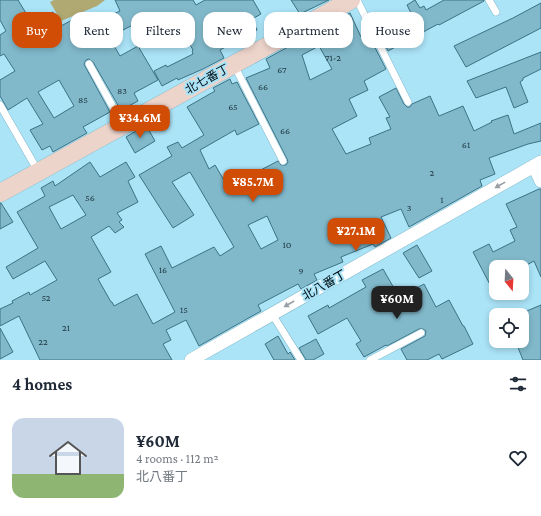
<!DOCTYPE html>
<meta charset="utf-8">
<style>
:root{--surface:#fff;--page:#f6f6f7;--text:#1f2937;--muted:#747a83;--accent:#d14d05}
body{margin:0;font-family:"Crimson Pro","Noto Sans JP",serif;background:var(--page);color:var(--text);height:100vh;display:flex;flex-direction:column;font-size:15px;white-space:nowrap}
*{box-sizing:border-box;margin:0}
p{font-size:13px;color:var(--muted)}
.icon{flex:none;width:22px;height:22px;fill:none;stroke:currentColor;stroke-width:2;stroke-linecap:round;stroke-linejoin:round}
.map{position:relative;height:360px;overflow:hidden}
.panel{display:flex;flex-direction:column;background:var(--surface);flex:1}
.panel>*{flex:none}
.top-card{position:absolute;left:12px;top:12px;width:517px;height:36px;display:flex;gap:8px}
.needle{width:26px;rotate:162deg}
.buttons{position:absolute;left:489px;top:260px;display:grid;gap:8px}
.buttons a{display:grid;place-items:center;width:40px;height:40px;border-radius:8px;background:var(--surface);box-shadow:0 2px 6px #0003;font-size:20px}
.price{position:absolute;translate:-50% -34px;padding:0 9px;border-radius:8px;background:var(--accent);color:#fff;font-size:13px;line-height:26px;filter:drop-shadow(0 1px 2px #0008)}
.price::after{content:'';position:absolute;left:50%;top:24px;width:12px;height:9px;margin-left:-6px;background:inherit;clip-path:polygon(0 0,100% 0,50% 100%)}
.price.current{background:#222;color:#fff}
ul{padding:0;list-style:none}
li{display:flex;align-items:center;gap:12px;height:100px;padding:0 12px}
li span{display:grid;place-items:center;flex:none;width:112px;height:80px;border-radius:12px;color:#555}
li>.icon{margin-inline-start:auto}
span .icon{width:48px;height:48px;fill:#fffc;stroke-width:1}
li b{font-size:17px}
h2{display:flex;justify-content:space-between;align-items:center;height:48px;padding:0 12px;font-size:17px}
.tag{padding:0 14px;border-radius:12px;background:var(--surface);box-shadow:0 2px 6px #0003;font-size:14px;line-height:36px}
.tag.current{background:var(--accent);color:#fff}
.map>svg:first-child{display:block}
.green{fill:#b1a972}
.building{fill:#81b9cb;stroke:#3c7284;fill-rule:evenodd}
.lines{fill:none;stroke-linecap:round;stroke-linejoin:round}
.lane-casing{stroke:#82bacc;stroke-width:8}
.street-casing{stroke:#82bacc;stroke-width:14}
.secondary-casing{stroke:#82bacc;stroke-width:19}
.lane{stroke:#fff;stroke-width:7}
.street{stroke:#fff;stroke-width:13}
.secondary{stroke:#edd4cb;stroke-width:18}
.oneway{fill:#999fa2}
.labels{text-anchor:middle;stroke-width:4;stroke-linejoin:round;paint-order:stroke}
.number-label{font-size:10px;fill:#203a44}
.street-label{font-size:12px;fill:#001017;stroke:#abe3f7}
</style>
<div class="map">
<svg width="541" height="360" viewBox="0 0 541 360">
<rect width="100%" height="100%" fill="#abe3f7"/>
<polygon class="green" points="54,0 105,0 97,6 61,21 50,2"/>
<g class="building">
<path d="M0,0h18l14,23 21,-11 8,14 11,-6 10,18 24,-13 -3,-6 17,-8 -5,-11h78l3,5 9,-5h48l8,14 -9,5 5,11 -37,20 4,8 -21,11 -25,11 -1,-2 -15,8 -8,-15 12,-6 1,2 26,-13 -1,-3 1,-1 -16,-29 -35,22 -11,-17 -22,11 11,19 18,-10 20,34 -24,13 4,8 -15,8 -2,-3 -2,1 -26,-45 -4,-3 -3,1 -2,4 1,2 25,46 -27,15 4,6 -34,19 -3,-6 -8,4 -12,-20 13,-6 -16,-26 -19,12 -8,-14v-16l15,-9 -11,-17 -4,2v-21l6,-4 -6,-11zM59,80l15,26 -20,12 -16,-26z"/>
<polygon points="291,0 329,0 300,14"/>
<polygon points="415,0 420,8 424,6 426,10 444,0 484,0 484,1 439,25 438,24 388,51 378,31 411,13 407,5"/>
<polygon points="541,3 541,28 466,67 454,46 513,18"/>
<path d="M350,13l11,24h1l1,3 6,-4 17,33 -22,12 4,9 -19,9 8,17 -25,13 14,25 25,-10 -2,-6 22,-9 -5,-11 4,-1 -11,-20 17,-9 8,16 3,3h3l2,-3 18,-8 9,20 24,-10 11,25 18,-9 -1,-1 17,-6 6,19 27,-11v18l-13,3 -39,14 6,16 -15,6 2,6 -73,41 -8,-18 -20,8 10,21 -16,9 -2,-3 -32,13 2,5 -29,12 3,6 -16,9 -3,-5 -40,21 3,6 -62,35 -13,-26 -20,10 5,10 -8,4 9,16h-132l-21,-44 -19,10v-17l13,-6 -1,-2 17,-9 1,3 27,-15 -12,-19 -32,18 -7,-12 32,-19 -21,-36 28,-16 -4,-8 12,-7 2,5 35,-24 10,15 26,-15 9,15 -7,4 10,21 -21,11 5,7 -3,2 5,5 -9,6 -6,-7 -18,11 20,35 -13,7 13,23h1l2,4 23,-12 16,30 22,-12 -30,-58 16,-8 11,22 42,-21 6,9 14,-9 -44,-75 -18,10 22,33 -21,13 -34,-53 33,-19 -5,-9 11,-5 4,6 22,-13 -17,-28 28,-16 -2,-3 17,-9 2,5 5,-2 22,42 -22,11 -2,-5 -35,20 9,19 6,-4 13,22 50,-26 3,4h5l2,-3 -1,-3 -41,-81 24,-10 -4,-9zM319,46l13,23 -22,11 -8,-25zM73,195l13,20 -25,14 -12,-22zM267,216l11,24 -17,9 -13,-24z"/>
<polygon points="541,52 541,69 523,78 523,80 520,82 528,102 514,108 506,87 476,98 467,81"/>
<polygon points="146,125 155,141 135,153 126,137"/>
<polygon points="539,189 541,189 541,277 534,261 523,267 496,267 496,296 473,252 489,244 493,252 515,241 510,230 517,227 506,204"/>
<polygon points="0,203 1,203 13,222 0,229"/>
<polygon points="417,245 432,271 419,278 403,253"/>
<polygon points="383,269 399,297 424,284 436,307 449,300 463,326 464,326 473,344 442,359 439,354 427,360 407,360 401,349 425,336 426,331 423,329 419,329 387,346 386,345 364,357 356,344 361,341 347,318 318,334 308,316 328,305 329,308 366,287 362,280"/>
<polygon points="541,305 541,360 523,360 517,345 522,343 522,313"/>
<polygon points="0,328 13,352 0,359"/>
<polygon points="278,336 288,354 290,352 295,360 274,360 265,344"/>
<polygon points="316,339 324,354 313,360 306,360 299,348"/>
</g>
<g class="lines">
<g class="lane-casing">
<g id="lane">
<polyline points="357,0 408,102"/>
<polyline points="489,0 496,12"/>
<polyline points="89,64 123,125"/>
<polyline points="234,65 283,161"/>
<polyline points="0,105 38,171"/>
<polyline points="272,314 301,360"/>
<polyline points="370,360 421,333"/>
</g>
</g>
<g class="street-casing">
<g id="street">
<polyline points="534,166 541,181"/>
<polyline points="191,360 541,162"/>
</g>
</g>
<g class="secondary-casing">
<polyline id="secondary" points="0,193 351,0"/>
</g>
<use href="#lane" class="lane"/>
<use href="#street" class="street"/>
<use href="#secondary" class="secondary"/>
</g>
<defs><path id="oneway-solid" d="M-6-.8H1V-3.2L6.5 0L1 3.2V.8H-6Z"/></defs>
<g class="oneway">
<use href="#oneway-solid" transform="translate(500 185) rotate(151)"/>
<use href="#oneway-solid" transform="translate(289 304) rotate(150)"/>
</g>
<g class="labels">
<g class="number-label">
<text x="333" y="61">71-2</text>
<text x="282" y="73">67</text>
<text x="263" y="90">66</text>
<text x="122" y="94">83</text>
<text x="83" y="103">85</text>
<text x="233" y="110">65</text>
<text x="285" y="134">66</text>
<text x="466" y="148">61</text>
<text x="432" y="176">2</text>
<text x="90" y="201">56</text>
<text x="442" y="203">1</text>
<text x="409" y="211">3</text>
<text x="287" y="248">10</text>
<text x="163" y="273">16</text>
<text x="301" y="274">9</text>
<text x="46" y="301">52</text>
<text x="184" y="313">15</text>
<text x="66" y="331">21</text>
<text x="43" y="345">22</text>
</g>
<g class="street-label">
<text transform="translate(207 79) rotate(-29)" y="4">北七番丁</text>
<text transform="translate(324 285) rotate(-30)" y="4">北八番丁</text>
</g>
</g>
</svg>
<div class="buttons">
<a><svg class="needle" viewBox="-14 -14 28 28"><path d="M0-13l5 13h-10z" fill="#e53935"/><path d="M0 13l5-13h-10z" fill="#747a83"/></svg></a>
<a><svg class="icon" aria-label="locate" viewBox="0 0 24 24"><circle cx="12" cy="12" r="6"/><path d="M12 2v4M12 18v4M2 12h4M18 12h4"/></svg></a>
</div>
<b class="price" style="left:140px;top:139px">¥34.6M</b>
<b class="price" style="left:253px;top:203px">¥85.7M</b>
<b class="price" style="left:356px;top:252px">¥27.1M</b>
<b class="price current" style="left:397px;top:320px">¥60M</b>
<div class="top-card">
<a class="tag current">Buy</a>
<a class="tag">Rent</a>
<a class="tag">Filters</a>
<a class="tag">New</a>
<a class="tag">Apartment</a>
<a class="tag">House</a>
</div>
</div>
<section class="panel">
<h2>4 homes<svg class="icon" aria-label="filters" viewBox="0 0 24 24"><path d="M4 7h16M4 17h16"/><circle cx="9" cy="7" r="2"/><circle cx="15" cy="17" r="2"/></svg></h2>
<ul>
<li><span style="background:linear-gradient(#c9d6e8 70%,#8fb573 0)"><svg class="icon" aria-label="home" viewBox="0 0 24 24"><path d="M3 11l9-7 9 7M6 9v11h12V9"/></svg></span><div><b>¥60M</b><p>4 rooms · 112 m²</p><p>北八番丁</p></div><svg class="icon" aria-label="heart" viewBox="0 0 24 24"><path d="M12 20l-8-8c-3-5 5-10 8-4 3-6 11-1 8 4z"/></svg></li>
</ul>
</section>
